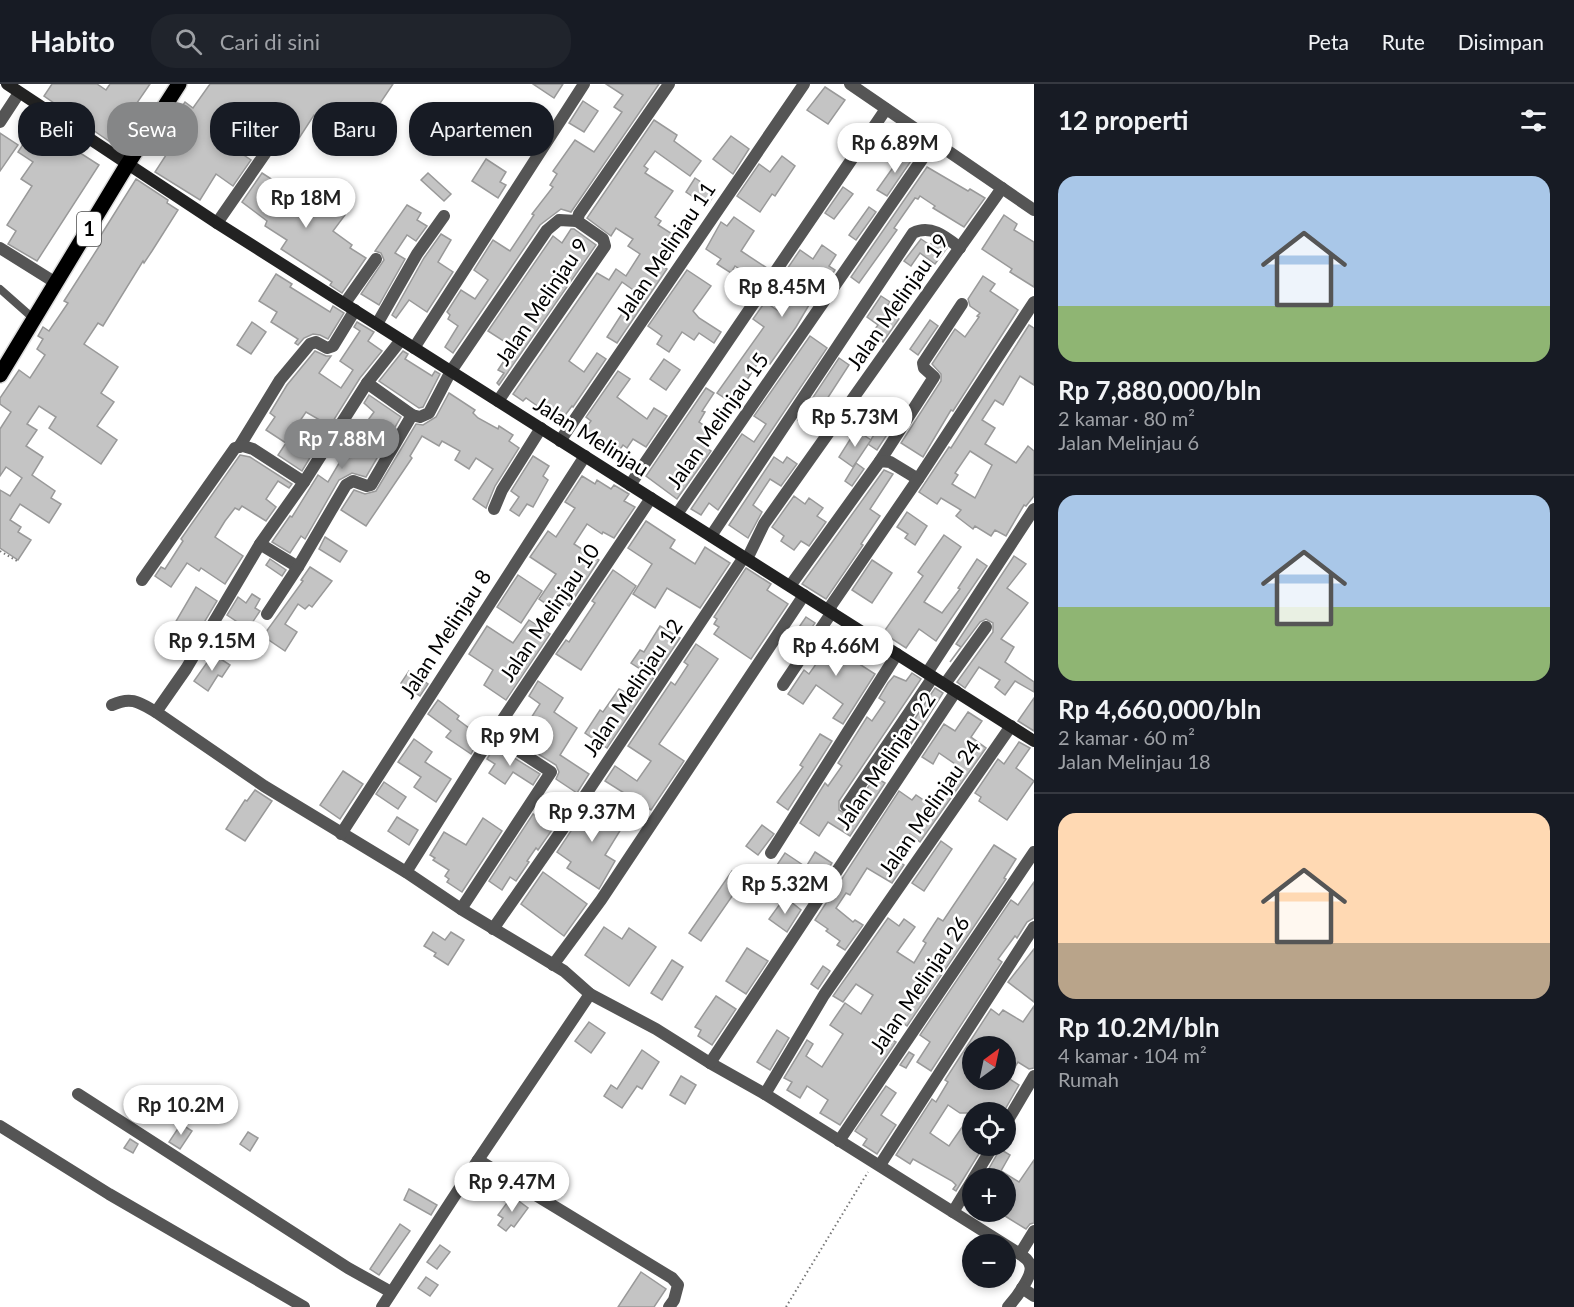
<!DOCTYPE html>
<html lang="id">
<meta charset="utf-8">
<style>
:root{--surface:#171b24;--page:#20242c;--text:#f1f3f6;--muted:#9ea1a6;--line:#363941;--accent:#858687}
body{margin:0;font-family:Lato,sans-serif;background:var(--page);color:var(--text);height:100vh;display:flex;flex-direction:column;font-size:22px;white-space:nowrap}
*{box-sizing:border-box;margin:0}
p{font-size:20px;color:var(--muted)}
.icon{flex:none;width:33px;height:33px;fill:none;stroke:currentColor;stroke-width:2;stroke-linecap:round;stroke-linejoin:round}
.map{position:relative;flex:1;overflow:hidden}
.panel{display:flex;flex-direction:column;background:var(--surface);width:540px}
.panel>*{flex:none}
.guide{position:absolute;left:18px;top:18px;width:570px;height:54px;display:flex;gap:12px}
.needle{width:39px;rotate:33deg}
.tools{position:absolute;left:962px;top:952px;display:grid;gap:12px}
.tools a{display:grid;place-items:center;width:54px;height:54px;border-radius:50%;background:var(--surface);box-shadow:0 3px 9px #0003;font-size:30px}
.price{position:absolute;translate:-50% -51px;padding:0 14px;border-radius:21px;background:#fff;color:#222;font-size:20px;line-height:39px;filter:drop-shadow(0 2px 3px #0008)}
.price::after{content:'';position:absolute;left:50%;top:36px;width:18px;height:14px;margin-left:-9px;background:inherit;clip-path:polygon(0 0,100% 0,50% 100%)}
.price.selected{background:var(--accent);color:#fff}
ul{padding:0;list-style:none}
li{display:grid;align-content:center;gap:12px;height:318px;padding:0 24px}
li+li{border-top:2px solid var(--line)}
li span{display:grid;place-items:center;height:186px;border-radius:18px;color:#555}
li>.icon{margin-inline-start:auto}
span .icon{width:108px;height:108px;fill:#fffc;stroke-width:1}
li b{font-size:26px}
h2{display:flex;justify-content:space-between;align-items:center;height:72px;padding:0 24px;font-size:26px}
.tag{padding:0 21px;border-radius:24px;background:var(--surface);box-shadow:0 3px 9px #0003;font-size:21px;line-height:54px}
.tag.selected{background:var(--accent);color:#fff}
header{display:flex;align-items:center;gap:36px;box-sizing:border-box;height:84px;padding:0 30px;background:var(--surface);border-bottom:2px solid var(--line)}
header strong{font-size:28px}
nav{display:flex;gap:33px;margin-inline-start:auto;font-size:21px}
.search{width:420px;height:54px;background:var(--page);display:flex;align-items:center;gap:15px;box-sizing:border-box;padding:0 21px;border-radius:24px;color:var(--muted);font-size:22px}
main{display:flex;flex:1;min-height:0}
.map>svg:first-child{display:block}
.building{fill:#c4c4c4;stroke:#999;stroke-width:1.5;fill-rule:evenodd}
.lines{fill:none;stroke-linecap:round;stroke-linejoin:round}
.primary-casing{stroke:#dbdbdb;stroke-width:18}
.path{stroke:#777;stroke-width:2;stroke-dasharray:1.5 3;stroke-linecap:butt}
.lane{stroke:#555;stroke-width:8}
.street{stroke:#555;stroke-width:12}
.secondary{stroke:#222;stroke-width:12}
.primary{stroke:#000;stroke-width:15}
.labels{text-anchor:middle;stroke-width:5;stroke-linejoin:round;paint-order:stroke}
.shield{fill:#fff;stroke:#4c4c4c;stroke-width:1.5}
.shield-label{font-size:20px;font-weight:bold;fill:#000}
.street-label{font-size:21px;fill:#000;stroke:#fff}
</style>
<header>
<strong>Habito</strong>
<div class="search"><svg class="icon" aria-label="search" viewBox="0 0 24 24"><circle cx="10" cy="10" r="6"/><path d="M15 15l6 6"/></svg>Cari di sini</div>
<nav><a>Peta</a><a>Rute</a><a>Disimpan</a></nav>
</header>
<main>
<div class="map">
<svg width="1034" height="1223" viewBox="0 0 1034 1223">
<rect width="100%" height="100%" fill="#fff"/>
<g class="building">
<polygon points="52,0 97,0 106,6 110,0 150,0 132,26 142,33 130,50 126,47 116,62 44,12"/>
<polygon points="210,0 393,0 354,58 314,31 294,62 285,56 290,46 286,38 278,38 270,48 238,27 225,46 230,50 224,58 251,76 233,102 216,90 200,116 155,88 170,65 165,62 182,35 176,31 185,18 193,24"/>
<polygon points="533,0 563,0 554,14"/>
<polygon points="606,0 659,0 571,128 561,125 540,141 453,269 445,263 458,242 448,235 450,231 447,228 461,206 475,215 488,196 474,186 493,156 510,167 534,131 532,130 553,103 550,101 557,90 553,87 575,56 594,68 622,28 614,23 623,11"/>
<polygon points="825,3 845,16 828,40 807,26"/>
<polygon points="583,17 598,27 584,48 569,39"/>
<polygon points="504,36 532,53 524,66 496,49"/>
<polygon points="654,36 677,51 674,57 701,77 690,92 655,67 644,82 648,85 645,89 673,107 655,133 661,137 658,141 680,155 662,182 667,185 617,259 607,253 636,208 622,198 569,277 584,288 597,269 606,275 573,323 572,322 560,338 526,314 523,317 513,310 597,189 609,196 616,185 626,192 640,170 628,162 633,155 616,144 611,152 587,134"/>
<polygon points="33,45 68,68 71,63 99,81 37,177 8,160 16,147 7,141 32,102 21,95 33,78 18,68"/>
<polygon points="0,49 18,61 0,87"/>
<polygon points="731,52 749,65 733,90 713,75"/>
<polygon points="904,68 913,74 887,112 877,106"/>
<polygon points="782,72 795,82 775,112 772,110 760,128 737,112 759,80 770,88"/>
<polygon points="486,75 506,88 500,98 506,101 498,114 472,97"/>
<polygon points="927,83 968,107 970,105 985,114 964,143 933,124 935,122 920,112 918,115 915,114 894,144 897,146 859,199 851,193"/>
<polygon points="262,89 288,106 292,98 345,131 333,147 352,161 350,164 366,174 342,209 330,201 332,198 281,165 287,156 265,142 267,137 242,118"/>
<polygon points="428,89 451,110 444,117 421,96"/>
<polygon points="695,94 716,108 707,122 686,108"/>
<polygon points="136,95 168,116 167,119 178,126 152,167 144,179 143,177 103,242 98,239 84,260 118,283 101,309 114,318 97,342 117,356 101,380 49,344 56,333 39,322 27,340 37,346 26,362 43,373 32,391 55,407 51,414 61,420 49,439 20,420 10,436 21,443 18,448 31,456 18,476 0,464 0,406 10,412 22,394 6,383 0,392 0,345 11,328 0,320 0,314 19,286 30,294 45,271 37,265 43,255 38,252 43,243 49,247 68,219 64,217 100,161 96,159"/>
<polygon points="843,103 853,110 834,135 825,129"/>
<polygon points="407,121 421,129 417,136 427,142 416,157 407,151 395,169 405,175 379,221 361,210 384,176 381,169 375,167"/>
<polygon points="869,123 876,128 856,156 849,151"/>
<polygon points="1004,131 1017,140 1014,146 1034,158 1034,203 1010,188 1012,185 982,165"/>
<polygon points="734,133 754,147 741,167 767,184 758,198 735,182 731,189 717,180 721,175 706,165 721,138 727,142"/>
<polygon points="571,145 574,145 596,161 499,301 497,299 504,289 498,286 513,263 488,247 553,152 562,159"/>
<polygon points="441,150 451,156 438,178 453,188 427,228 409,216 396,234 392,231 424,174"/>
<polygon points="921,155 930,161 934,156 947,164 935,180 920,169 911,182 904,177"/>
<polygon points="822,161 836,171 829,182 835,186 819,211 816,209 796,243 770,280 761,274 732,319 717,309 764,243 753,235 765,218 783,230 799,205 792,200 797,193 787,185 800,166 813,175"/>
<polygon points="687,186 711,202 693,227 699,234 721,248 714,259 699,249 694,256 682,248 669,268 657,260 662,252 648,242"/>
<polygon points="276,190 292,200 290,203 330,228 333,222 344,229 328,255 320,251 313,250 304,254 298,261 295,259 298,255 271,238 277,228 259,217"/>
<polygon points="983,192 995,200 990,207 1018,226 953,327 951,326 923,373 901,359 941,297 941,290 932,280 955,245 965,253 979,233 977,232 980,229 970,222 968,215"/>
<polygon points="881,212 890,218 885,225 899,235 883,258 872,249 878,241 867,233"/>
<polygon points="930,236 938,242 918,271 910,265"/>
<polygon points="252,238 266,248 251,270 237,261"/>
<polygon points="357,238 374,248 368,257 382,267 360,294 330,342 306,328 293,347 317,362 302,387 278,371 286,359 266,346 275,333 270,329 287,301 315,267 326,272 331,272 319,289 341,304 353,286 340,277 360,247 354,243"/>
<path d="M1029,241l5,3v57l-14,-9 -17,29 -8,-5 -13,20 13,8 -10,16 31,19 12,-17 6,5v45l-8,10 -2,-1 -18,31 -11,-6 -4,6 -16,-10 -2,3 -17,-13 5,-6 -20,-12 -4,6 -18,-12 30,-45 2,1zM970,367l22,14 -17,33 -23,-14 6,-9 -3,-2z"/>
<polygon points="810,252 827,264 718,426 709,419 701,431 691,425 742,350 754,358 766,340 754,332"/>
<polygon points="403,267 408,270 405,275 432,292 435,287 440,290 423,323 419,324 379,297"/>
<polygon points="839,274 849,281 825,318 836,325 825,340 814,334 808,343 798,336"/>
<polygon points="664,275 680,286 666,306 650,295"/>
<polygon points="618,287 630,295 617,313 647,335 654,324 667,332 646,363 633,355 627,364 623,361 614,374 581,350 591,337 586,333"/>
<polygon points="706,304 714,309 702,327 705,328 699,338 711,346 702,361 711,367 677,415 646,392"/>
<polygon points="449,309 475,326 473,329 478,334 498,345 499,342 513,351 509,357 519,364 495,402 486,424 473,415 493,385 476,374 469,385 455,376 460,367 442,357 439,362 422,352 410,372 412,374 366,442 341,426 354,406 365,410 376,407 416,340 423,341 436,333"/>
<polygon points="369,311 401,333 366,393 352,389 339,396 305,455 301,452 290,469 272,458 290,432 292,433 318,391 328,398 341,376 332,370 353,336 363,343 374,328 364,319"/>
<polygon points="883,337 892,343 877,366 868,360"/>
<polygon points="856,346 871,356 853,383 839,373"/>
<polygon points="240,371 250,373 292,400 289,404 278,397 266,415 276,423 266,437 242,422 239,426 235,424 225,437 215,453 243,472 225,500 201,484 199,487 187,479 171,503 155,492 161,483 165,485 183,457 181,455"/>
<polygon points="533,372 549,382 543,392 548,396 533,423 527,420 519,432 510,426 519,413 511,407"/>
<polygon points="774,373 783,379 787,373 797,380 781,402 770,395 753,421 762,428 748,454 729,441"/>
<polygon points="856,379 864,385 852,402 845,397"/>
<polygon points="884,386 893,390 870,425 880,432 861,460 863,461 826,515 802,500"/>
<polygon points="582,392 595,400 597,396 611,405 614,401 629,410 624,417 635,423 614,454 603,448 602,450 587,440 574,460 599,476 569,522 559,515 552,524 539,515 556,490 530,473 548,447 556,453 575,424 565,418"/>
<polygon points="794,412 805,420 809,414 823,424 817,432 826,438 809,462 801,457 794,466 781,457 784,452 772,443"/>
<polygon points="907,428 927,442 915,461 905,454 908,450 897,443"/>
<polygon points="646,437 675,456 670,464 695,480 705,463 730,479 700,524 667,504 655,524 633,510 652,480 628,464"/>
<polygon points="944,451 961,463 924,518 942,529 960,505 958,504 977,475 987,482 936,557 919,545 906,564 883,549 923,492 918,488"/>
<polygon points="325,453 347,467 340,478 319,465"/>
<polygon points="1014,472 1026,480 1007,504 1028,519 1001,555 1014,563 1005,578 1034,598 1034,608 1015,597 1005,611 995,603 1000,596 979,583 965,604 957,598 993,548 993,539 986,535 980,538 950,578 961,563 956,560"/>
<polygon points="270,475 286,486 282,492 266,481"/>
<polygon points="872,476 892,489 872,519 852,506"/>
<polygon points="310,483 332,497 312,523 309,521 305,525 298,520 285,540 297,548 285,567 263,552 303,497 301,496"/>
<polygon points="746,484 771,500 767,506 788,520 751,575 714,550 719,543 714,540 717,535 714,533"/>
<polygon points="613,486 636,502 581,586 556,570 566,556 569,558 595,519 592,517"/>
<polygon points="518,491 542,507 521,539 497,523"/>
<polygon points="196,503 217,517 196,552 175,539"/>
<polygon points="252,510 260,515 255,524 260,527 248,545 227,531 238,513 246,519"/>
<polygon points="806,533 815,539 795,568 782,559 790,546 795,549"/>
<polygon points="529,536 550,550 506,616 484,601 493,586 469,570 487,542 513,559"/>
<polygon points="660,542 680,554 607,664 585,649 600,626 603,628 619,605 625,608 640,585 631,579 640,566 644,568"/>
<polygon points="852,551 861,557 850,574 875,590 843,640 833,634 843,620 816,601 803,620 788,610 804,586 809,590 836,552 846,559"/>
<polygon points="696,560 718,575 659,660 684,677 651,726 605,697 615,682 637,697 651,677 628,662 671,598 675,601 688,581 684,578"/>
<polygon points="213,570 230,581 222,593 218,591 208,607 194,597"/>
<polygon points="409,587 428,600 420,612 401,599"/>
<polygon points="912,589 921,595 839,717 839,726 846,730 852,727 875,693 885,699 850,752 828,738 819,752 800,739 825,699 828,702 842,682 838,679 867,633 872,637 885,618 879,614 888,599 894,592 906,597"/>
<polygon points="538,597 563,614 554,628 577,644 560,671 589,690 577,709 556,695 559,688 556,681 530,665 544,643 531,634 540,620 529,612"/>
<polygon points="935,604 943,609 911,660 902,654"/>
<polygon points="1034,614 1034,647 1018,637"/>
<polygon points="438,616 459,632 457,635 481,653 471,670 446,653 451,647 428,630"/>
<polygon points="968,628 982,637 971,653 986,664 920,758 910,750 894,774 904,781 892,799 867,784 850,811 846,809 836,824 853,838 855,836 863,841 845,866 837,861 840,857 826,847 828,845 815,836 899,707 912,716 916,711 931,721 958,682 939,669 933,680 922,673 944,640 955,647"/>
<polygon points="820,650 832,657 788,726 777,718 803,683 800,681"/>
<polygon points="414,655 432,668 425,678 451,695 436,718 414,703 421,693 398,678"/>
<polygon points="1019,658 1030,664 1016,684 1034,697 1007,736 979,717 981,713 975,709 998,675 1004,680"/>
<polygon points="495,662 540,690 533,701 513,688 505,700 489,689 495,680 487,675"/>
<polygon points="343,687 363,700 340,735 320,721"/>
<polygon points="384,698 406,713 398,725 376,710"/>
<polygon points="255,706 272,717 245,757 226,745 245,716 247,717"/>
<polygon points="592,715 626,737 605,771 615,777 599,805 567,784 571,778 557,768"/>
<polygon points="533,730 554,743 538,766 536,764 527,777 529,778 516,797 510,793 502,806 489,797"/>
<polygon points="397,733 418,746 409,761 388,747"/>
<polygon points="483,734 502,747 462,808 447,798 449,795 445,792 449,786 433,776 435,774 430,771 444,748 466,761"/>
<polygon points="762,741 774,750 758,771 746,762"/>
<polygon points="941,757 952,765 924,807 912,799"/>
<polygon points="994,761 1016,775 1004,794 1006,795 907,942 903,939 892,956 896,958 840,1041 820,1029 828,1016 807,1002 800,1014 787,1006 792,998 784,994 807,956 813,960 806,972 822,983 843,950 830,941 845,919 861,930 873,911 856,900 843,918 833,912 888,834 899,842 904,835 915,843 897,868 914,879 926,859 923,857 938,834 943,837"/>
<polygon points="815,768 832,779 813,809 796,798 798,795 777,781 785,769 806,783"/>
<polygon points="732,787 744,795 701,857 689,849"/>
<polygon points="543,788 587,820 564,852 521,820"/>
<polygon points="1034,798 1034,834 1027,838 1017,854 1015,852 998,875 1002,878 931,987 917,978 930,958 920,951 1011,816 1018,821"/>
<polygon points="785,813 801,826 787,848 769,835"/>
<polygon points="604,843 622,855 629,844 656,863 629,902 585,871"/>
<polygon points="433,848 445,856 451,848 464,856 448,881 434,872 436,869 424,862"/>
<polygon points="747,864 768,877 746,910 726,897"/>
<polygon points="1034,865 1034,918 1008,898"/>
<polygon points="672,876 683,883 662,916 651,909"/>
<polygon points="823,882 830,887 818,905 811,900"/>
<polygon points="716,912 736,925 712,961 698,952 701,946 695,943"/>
<path d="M1034,922v62l-5,1 -11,-7 -10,16 11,7 -16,28h-43l-12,-8 -18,28 19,13 23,-33v35l8,4 -24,39 -3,-2 3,-4 -4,-4 -39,-22 -3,5 -14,-9 36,-56 4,3 12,-20 -3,-2 46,-71 8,6 4,-5 20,12zM972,963h33v33h-33z"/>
<polygon points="589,938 605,949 591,969 575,957"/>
<polygon points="777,946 789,954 770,986 757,978"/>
<polygon points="642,966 659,978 642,1005 637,1002 622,1024 604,1012 611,1001 617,1005"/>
<polygon points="909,968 914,971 906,984 900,981"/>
<polygon points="681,992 696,1001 685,1020 670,1011"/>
<polygon points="886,1002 896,1009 881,1031 896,1041 877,1070 863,1061 867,1055 855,1047"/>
<polygon points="181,1040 192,1047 180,1065 169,1058"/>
<polygon points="248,1048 258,1054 250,1067 240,1060"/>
<polygon points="130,1055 138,1060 133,1069 124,1064"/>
<polygon points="1000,1065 1010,1071 1001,1087 1019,1098 1034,1076 1034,1139 1030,1140 1026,1145 1005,1132 1005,1095 983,1095"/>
<polygon points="409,1105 437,1121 431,1131 404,1116"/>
<polygon points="512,1112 528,1124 514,1143 511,1141 506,1147 498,1141 503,1134 498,1131"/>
<polygon points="400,1140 410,1147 379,1191 370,1185"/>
<polygon points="440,1161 450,1168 437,1185 427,1178"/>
<polygon points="641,1188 666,1205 654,1223 618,1223"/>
<polygon points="426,1193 438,1201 430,1212 418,1204"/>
</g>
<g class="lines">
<g class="primary-casing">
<polyline id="primary" points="0,291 127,81 179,0"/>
</g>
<g class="path">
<polyline points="0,467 17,477"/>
<polyline points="786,1223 868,1088"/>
</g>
<polyline class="lane" points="0,205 34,235"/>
<g class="street">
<polyline points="850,0 1034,126"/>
<polyline points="0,38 19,9"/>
<polyline points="577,137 579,130 669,0"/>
<polyline points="217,139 282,45"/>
<polyline points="0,164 56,199"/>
<polyline points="345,219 376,175"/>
<polyline points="377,240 417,170 444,132"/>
<polyline points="414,264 584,0"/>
<polyline points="367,299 412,331 420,333 429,329 451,287 547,146 559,136 577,137"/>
<polyline points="498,317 605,162 603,155 577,137"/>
<polyline points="560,357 804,0"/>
<polyline points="239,363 280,296 310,260 316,258 327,264 333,262 355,226"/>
<polyline points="880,377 934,293 924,284 923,279 962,220"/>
<polyline points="630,401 886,25"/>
<polyline points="494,425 502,406 541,344"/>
<polyline points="677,430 934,58"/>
<path d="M711,452l202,-303c18,-9 33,4 47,15"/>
<polyline points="260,460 298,483"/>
<polyline points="747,475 764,440 1002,104"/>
<polyline points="142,496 235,364 243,362 253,365 304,398"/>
<polyline points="790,502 880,377 890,378 918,395"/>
<polyline points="828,526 918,395 1034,218"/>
<polyline points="267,530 298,483 346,401 353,397 367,402 371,401 412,331"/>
<polyline points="927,589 1034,425"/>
<polyline points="945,600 986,543"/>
<polyline points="783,601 832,528"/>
<path d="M112,621c19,-9 27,-3 44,7l108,74 142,86 55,37 103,62 26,23 66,35 54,34 55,31 255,160c4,3 9,6 10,11 4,10 -15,34 -22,42"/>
<polyline points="156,628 186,585 260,460 304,398 367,299 401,256"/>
<polyline points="846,722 933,593"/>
<polyline points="341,750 585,372"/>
<polyline points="771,769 897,570"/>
<polyline points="406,788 493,650 651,414"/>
<polyline points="461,825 551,688 493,650"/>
<polyline points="493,845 562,746 744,473"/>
<polyline points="553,881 601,816 804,511"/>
<polyline points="710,979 956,607"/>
<polyline points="78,1010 348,1184 391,1208"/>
<polyline points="765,1010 824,911 1011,642"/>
<polyline points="1005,1041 1034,992"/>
<polyline points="0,1042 109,1110 304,1223"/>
<polyline points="839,1057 1034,768"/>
<polyline points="478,1076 590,910"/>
<polyline points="880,1081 1034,843"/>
<polyline points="973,1095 993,1062"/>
<polyline points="953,1128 972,1097"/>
<polyline points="1020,1170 1034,1147"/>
<polyline points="1022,1204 1034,1212"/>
<polyline points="382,1223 478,1076 672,1194 678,1201 674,1216 669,1223"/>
</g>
<polyline class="secondary" points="7,0 217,139 1034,657"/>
<use href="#primary" class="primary"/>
</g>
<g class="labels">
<rect class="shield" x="77" y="128" width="24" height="34" rx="4.5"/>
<g class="shield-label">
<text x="89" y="152">1</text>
</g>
<g class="street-label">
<text transform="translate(666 167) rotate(-56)" y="7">Jalan Melinjau 11</text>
<text transform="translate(542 218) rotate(-56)" y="7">Jalan Melinjau 9</text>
<text transform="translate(898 218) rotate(-55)" y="7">Jalan Melinjau 19</text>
<text transform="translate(718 337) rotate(-55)" y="7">Jalan Melinjau 15</text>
<text transform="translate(591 353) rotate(32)" y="7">Jalan Melinjau</text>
<text transform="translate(550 529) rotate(-56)" y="7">Jalan Melinjau 10</text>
<text transform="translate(446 550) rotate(-57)" y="7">Jalan Melinjau 8</text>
<text transform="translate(633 604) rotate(-56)" y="7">Jalan Melinjau 12</text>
<text transform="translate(886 677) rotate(-56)" y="7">Jalan Melinjau 22</text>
<text transform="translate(930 724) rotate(-55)" y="7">Jalan Melinjau 24</text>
<text transform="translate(920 901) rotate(-56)" y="7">Jalan Melinjau 26</text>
</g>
</g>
</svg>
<div class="tools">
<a><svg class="needle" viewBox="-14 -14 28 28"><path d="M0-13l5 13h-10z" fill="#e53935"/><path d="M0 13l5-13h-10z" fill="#9ea1a6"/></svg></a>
<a><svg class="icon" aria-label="locate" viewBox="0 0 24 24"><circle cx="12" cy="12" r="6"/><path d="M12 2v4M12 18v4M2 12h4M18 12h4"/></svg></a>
<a>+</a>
<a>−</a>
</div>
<b class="price" style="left:895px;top:90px">Rp 6.89M</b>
<b class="price" style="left:306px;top:145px">Rp 18M</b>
<b class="price" style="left:782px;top:234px">Rp 8.45M</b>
<b class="price" style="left:855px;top:364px">Rp 5.73M</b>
<b class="price selected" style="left:342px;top:386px">Rp 7.88M</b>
<b class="price" style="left:212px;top:588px">Rp 9.15M</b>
<b class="price" style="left:836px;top:593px">Rp 4.66M</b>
<b class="price" style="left:510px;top:683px">Rp 9M</b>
<b class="price" style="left:592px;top:759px">Rp 9.37M</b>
<b class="price" style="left:785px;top:831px">Rp 5.32M</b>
<b class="price" style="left:181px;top:1052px">Rp 10.2M</b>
<b class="price" style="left:512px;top:1129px">Rp 9.47M</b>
<div class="guide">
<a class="tag">Beli</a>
<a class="tag selected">Sewa</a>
<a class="tag">Filter</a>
<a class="tag">Baru</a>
<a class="tag">Apartemen</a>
</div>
</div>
<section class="panel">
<h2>12 properti<svg class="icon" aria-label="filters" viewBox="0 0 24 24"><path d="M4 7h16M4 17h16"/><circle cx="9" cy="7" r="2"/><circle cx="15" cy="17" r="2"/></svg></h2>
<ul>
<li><span style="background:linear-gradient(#a9c7e8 70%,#8fb573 0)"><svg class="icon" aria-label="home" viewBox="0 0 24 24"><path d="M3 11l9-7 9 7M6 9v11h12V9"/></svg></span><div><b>Rp 7,880,000/bln</b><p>2 kamar · 80 m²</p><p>Jalan Melinjau 6</p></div></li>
<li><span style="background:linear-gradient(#a9c7e8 60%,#8fb573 0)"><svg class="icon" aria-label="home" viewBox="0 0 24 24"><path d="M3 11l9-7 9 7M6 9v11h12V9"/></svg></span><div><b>Rp 4,660,000/bln</b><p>2 kamar · 60 m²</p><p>Jalan Melinjau 18</p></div></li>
<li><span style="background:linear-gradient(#ffd9b3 70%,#b9a48a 0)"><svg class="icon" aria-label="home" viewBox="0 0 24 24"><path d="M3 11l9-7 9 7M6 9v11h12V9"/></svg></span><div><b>Rp 10.2M/bln</b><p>4 kamar · 104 m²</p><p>Rumah</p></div></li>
</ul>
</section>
</main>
